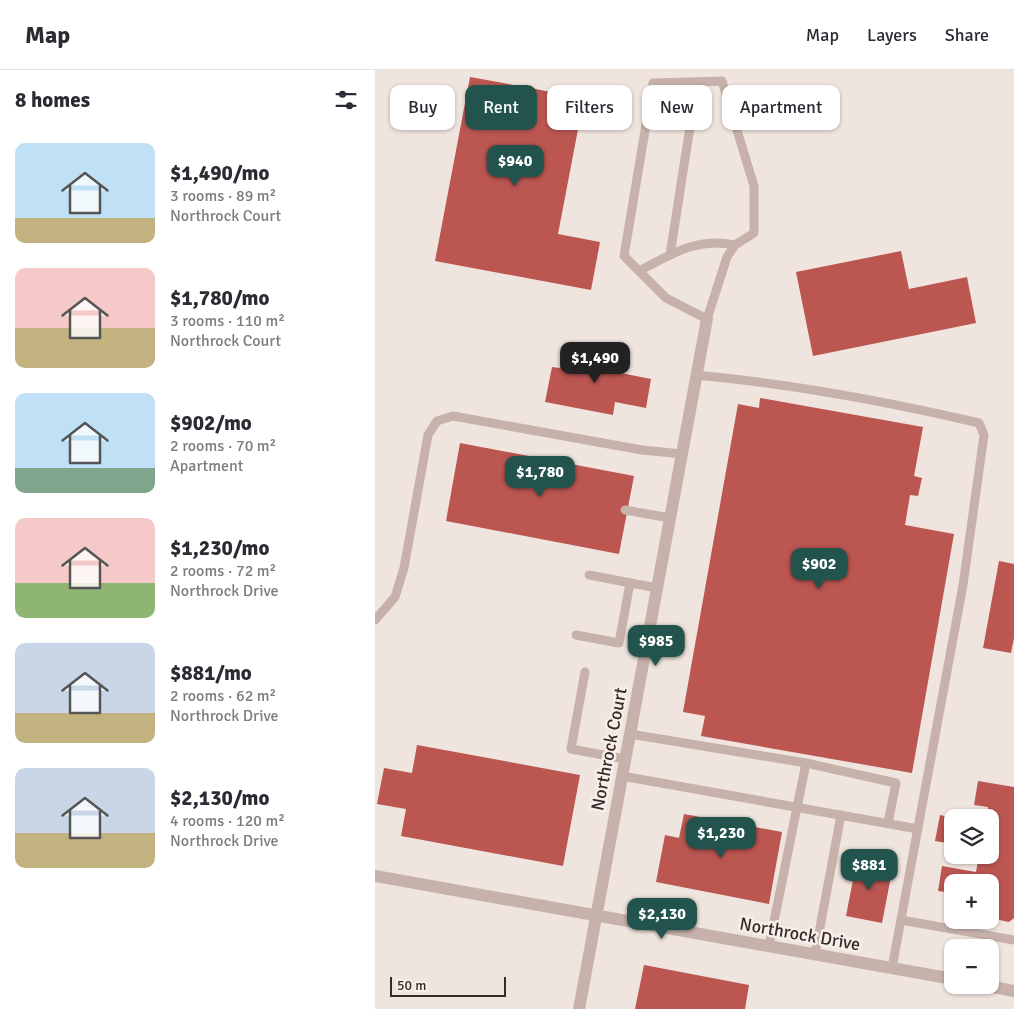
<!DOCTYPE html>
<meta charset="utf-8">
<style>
:root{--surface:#fff;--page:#f2f2f3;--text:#2b2b33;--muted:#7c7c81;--line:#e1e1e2;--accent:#22534d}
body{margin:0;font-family:Signika,sans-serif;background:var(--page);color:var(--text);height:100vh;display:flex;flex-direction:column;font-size:19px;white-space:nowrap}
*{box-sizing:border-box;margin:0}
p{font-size:16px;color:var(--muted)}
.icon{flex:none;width:28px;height:28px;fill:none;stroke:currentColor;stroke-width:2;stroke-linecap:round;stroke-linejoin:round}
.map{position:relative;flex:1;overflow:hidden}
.sheet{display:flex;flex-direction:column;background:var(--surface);width:375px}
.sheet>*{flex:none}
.top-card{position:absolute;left:15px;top:15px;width:475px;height:45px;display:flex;gap:10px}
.buttons{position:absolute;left:569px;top:739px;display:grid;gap:10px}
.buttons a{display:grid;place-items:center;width:55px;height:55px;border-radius:10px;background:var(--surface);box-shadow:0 1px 4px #0004;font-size:25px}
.scale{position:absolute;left:15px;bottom:12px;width:116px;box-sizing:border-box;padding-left:5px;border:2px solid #362b29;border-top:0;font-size:14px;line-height:18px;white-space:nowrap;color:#362b29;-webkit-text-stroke:4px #f8efea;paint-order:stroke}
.price{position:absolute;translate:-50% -42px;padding:0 11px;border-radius:10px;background:var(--accent);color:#fff;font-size:16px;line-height:32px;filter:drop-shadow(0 1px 2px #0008)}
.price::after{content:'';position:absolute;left:50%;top:30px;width:15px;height:11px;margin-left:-8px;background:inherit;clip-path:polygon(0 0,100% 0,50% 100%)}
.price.selected{background:#222;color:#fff}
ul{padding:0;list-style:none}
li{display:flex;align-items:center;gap:15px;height:125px;padding:0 15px}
li span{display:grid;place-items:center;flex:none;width:140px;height:100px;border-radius:10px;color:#555}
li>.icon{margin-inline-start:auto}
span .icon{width:60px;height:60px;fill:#fffc;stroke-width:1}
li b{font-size:21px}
h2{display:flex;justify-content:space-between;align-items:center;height:60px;padding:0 15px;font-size:21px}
.chip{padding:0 18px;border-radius:10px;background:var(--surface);box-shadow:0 1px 4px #0004;font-size:18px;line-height:45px}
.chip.selected{background:var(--accent);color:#fff}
header{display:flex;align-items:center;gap:30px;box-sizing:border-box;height:70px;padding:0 25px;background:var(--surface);border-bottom:1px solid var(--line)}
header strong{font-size:24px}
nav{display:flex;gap:28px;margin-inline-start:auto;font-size:18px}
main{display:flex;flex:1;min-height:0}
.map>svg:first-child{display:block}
.building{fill:#bb5651}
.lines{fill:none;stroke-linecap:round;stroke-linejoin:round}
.lane{stroke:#c7b2ab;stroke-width:9}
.street{stroke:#c7b2ab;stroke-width:12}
.labels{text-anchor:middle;stroke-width:5;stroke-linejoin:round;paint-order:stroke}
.street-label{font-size:18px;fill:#362b29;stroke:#f8efea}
</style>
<header>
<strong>Map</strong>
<nav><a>Map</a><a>Layers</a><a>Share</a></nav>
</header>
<main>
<section class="sheet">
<h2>8 homes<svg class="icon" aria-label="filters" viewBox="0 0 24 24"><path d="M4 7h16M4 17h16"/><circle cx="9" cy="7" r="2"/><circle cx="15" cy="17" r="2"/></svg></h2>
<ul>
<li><span style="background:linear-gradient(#bfe0f5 75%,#c2b280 0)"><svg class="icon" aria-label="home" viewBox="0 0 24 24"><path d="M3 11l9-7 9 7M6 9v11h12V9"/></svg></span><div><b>$1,490/mo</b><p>3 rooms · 89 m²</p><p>Northrock Court</p></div></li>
<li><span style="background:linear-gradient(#f6c9c9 60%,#c2b280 0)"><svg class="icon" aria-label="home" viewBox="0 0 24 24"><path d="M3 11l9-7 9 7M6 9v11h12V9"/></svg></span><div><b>$1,780/mo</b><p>3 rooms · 110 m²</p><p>Northrock Court</p></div></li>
<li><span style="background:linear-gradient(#bfe0f5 75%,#7fa58c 0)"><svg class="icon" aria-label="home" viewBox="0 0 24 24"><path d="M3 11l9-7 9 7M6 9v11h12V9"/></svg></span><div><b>$902/mo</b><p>2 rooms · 70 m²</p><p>Apartment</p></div></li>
<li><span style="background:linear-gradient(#f6c9c9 65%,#8fb573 0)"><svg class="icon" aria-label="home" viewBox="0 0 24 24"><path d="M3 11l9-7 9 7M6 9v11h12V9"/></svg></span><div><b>$1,230/mo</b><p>2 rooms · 72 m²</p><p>Northrock Drive</p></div></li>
<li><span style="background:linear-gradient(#c9d6e8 70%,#c2b280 0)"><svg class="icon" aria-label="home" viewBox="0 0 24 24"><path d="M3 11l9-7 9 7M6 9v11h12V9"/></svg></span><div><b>$881/mo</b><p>2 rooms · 62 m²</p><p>Northrock Drive</p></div></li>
<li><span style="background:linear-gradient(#c9d6e8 65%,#c2b280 0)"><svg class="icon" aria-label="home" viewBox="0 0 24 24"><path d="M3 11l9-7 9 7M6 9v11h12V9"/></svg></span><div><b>$2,130/mo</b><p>4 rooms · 120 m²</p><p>Northrock Drive</p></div></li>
</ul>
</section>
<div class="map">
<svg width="639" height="939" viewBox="0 0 639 939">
<rect width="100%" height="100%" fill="#f0e4de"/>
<g class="building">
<polygon points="95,7 209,28 183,164 225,172 216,220 60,191"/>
<polygon points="526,181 534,219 592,207 601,253 438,286 421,202"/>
<polygon points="188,279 248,290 246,303 276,309 271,338 240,332 238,345 170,332 177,297 185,298"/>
<polygon points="385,328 548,357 539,406 547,408 543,426 535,425 530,455 579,464 537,703 326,666 330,646 308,642 363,334 384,338"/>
<polygon points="85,373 259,406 244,484 71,451"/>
<polygon points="624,491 639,494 639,568 636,583 608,578"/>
<polygon points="42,675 205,705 188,796 26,766 31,739 2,734 9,698 37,703"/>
<polygon points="603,711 639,717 639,848 634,852 615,848 615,812 578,812 578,823 563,821 567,796 601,802 604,785 615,785 615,748 612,748 613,737 599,735"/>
<polygon points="309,744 407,762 394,834 281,812 290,765 304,768"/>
<polygon points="565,745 578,748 578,774 560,771"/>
<polygon points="482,789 518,796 507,853 471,846"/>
<polygon points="269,895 374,915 370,939 260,939"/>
</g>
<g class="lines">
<g class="lane">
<polygon points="347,11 379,116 379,163 360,175 352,187 332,249 291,228 249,186 278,13"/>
<polyline points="295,185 322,12"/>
<path d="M264,201c33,-17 57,-34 96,-26"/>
<path d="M321,305c96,9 189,26 283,48l5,12 -21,150 -71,383"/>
<polyline points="250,440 295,448"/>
<polyline points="214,505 282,518"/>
<polyline points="0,550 20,527 29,498 53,365 62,351 78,346 267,380 307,384"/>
<polyline points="201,565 244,573 255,513"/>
<polyline points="210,602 196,679 250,689"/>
<polyline points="255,664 431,693 394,876"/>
<polyline points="431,693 521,713 513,753"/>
<polyline points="247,706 543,759"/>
<polyline points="526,850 639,870"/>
<polyline points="440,884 466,745"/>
</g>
<g class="street">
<polyline points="0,806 578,909"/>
<polyline points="608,915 639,921"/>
<polyline points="204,939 332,249"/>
</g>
</g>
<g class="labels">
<g class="street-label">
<text transform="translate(234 679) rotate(-79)" y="6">Northrock Court</text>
<text transform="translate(425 864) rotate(10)" y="6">Northrock Drive</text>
</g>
</g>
</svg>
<div class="buttons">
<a><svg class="icon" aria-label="layers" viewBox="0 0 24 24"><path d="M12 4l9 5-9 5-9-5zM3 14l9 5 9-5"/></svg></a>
<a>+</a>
<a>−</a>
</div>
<div class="scale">50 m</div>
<b class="price" style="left:140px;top:117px">$940</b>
<b class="price selected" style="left:220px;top:314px">$1,490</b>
<b class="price" style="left:165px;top:428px">$1,780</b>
<b class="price" style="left:444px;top:520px">$902</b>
<b class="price" style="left:281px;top:597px">$985</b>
<b class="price" style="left:346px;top:789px">$1,230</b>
<b class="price" style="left:494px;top:821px">$881</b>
<b class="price" style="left:287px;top:870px">$2,130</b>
<div class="top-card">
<a class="chip">Buy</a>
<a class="chip selected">Rent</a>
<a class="chip">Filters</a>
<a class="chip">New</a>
<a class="chip">Apartment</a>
</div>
</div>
</main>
